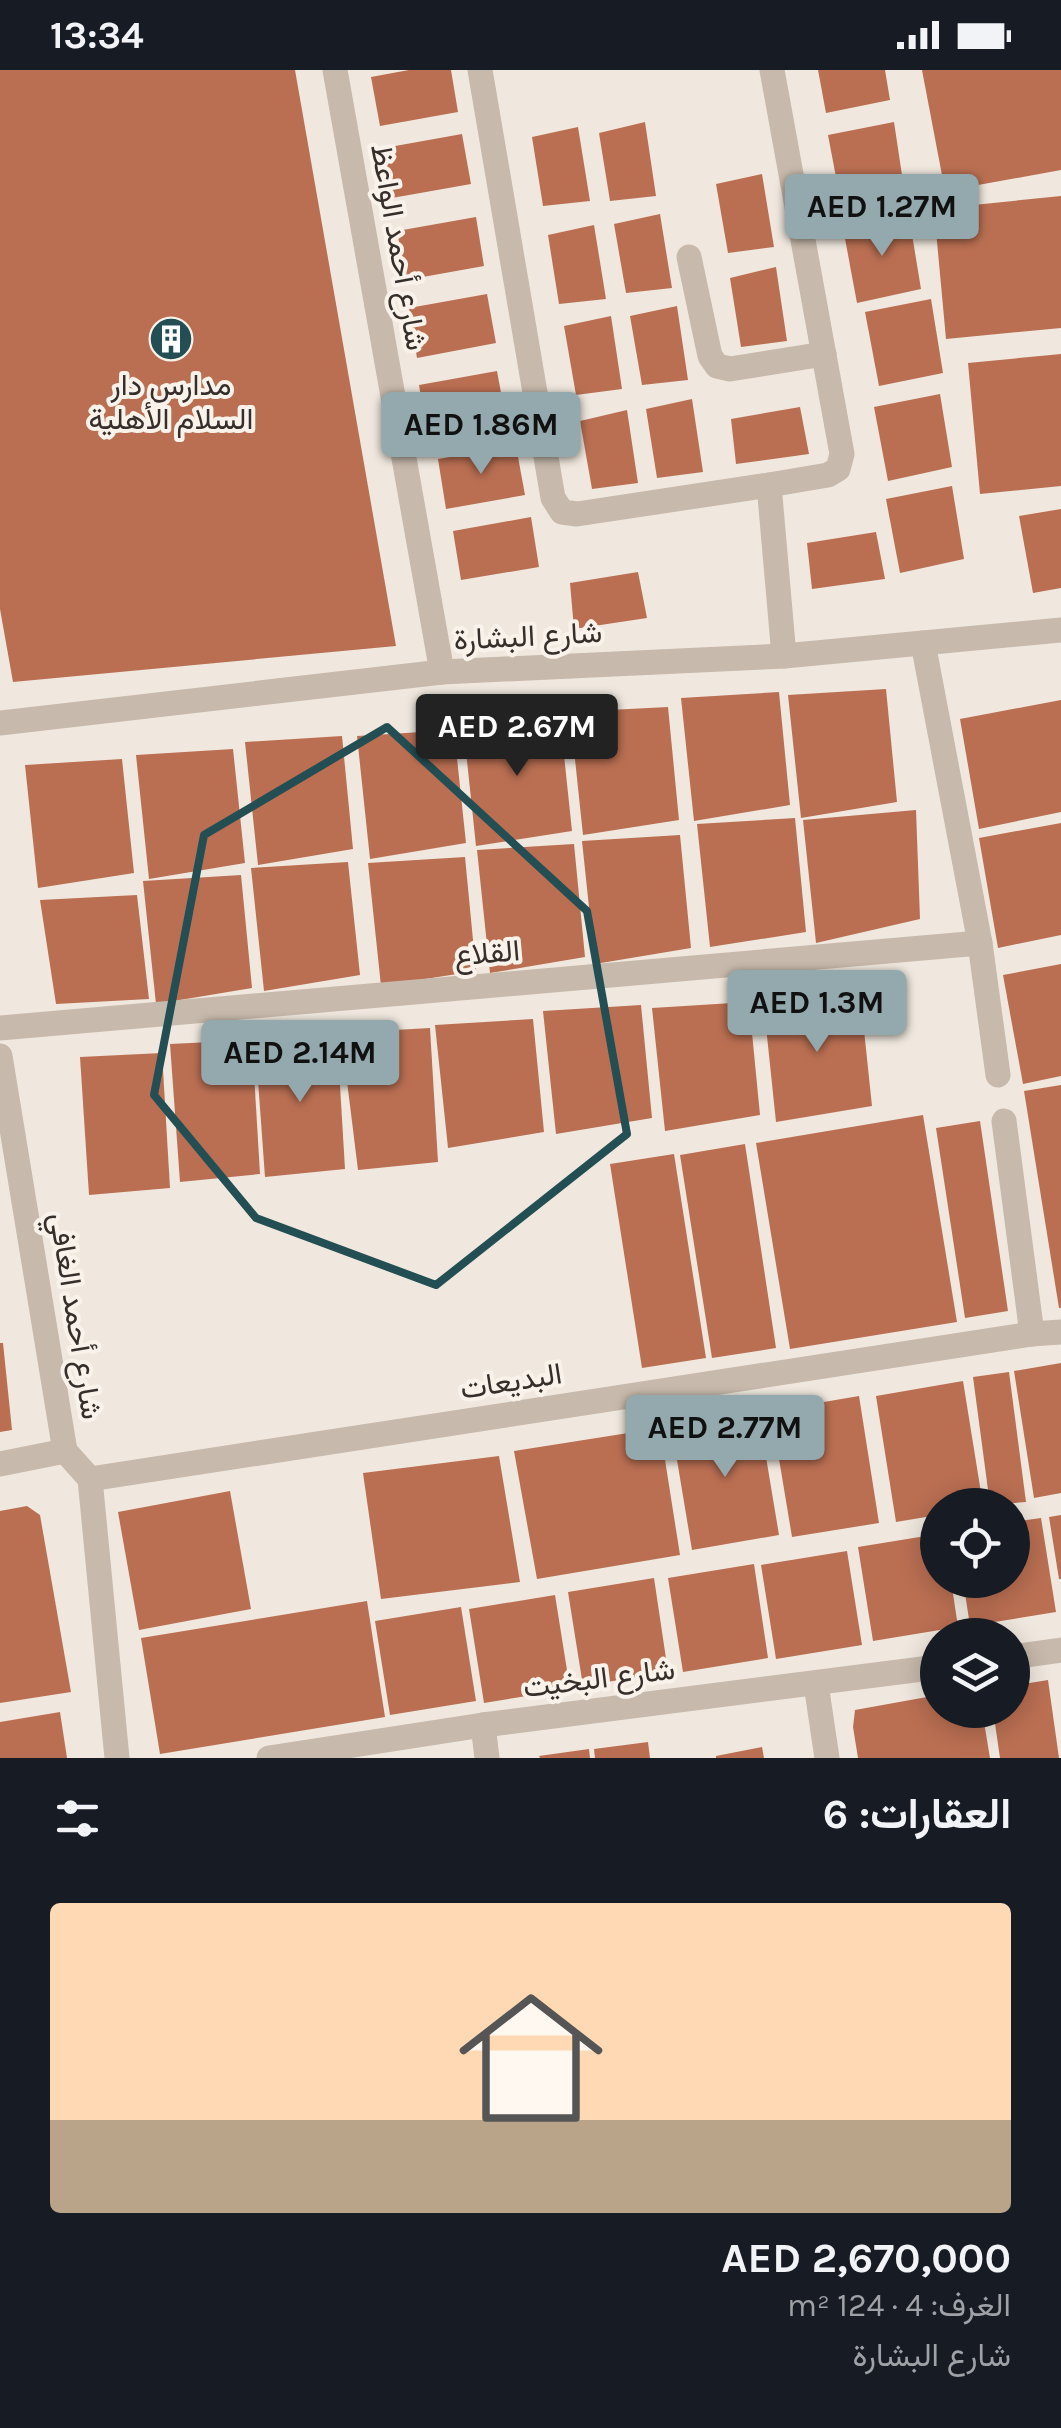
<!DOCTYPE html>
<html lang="ar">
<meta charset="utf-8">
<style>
:root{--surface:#171b24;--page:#20242c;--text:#f1f3f6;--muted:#9ea1a6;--accent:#94a9ad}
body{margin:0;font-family:Karla,Vazirmatn,sans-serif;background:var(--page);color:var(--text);direction:rtl;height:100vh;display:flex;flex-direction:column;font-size:38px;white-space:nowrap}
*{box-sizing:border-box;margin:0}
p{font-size:32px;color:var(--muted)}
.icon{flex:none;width:55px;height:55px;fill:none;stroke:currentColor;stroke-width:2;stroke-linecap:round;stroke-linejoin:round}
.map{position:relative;height:1688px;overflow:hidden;direction:ltr}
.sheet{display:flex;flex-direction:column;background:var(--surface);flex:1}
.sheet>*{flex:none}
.buttons{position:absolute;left:920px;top:1418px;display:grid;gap:20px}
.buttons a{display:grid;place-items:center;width:110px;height:110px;border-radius:50%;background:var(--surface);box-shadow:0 5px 25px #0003;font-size:50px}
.price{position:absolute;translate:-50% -85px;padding:0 22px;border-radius:10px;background:var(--accent);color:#111;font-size:32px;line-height:65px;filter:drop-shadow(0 2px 5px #0008)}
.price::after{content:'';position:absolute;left:50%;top:60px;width:30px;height:22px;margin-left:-15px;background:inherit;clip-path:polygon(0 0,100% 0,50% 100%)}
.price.active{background:#222;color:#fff}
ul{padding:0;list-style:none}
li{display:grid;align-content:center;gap:20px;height:530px;padding:0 50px}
li span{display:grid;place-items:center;height:310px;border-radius:10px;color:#555}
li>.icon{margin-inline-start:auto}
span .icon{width:180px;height:180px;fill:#fffc;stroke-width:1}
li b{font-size:42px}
h2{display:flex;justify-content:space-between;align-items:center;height:120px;padding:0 50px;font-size:42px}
.status{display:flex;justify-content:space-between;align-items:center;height:70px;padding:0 50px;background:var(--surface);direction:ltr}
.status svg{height:28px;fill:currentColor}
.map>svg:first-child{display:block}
.building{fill:#ba6f52}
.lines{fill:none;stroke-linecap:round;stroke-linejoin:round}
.street{stroke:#c7b9ab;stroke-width:25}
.marked{fill:none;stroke:#234e53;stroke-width:8;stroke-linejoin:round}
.labels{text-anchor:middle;stroke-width:8;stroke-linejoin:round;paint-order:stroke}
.street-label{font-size:30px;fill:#362e2a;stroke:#f8f2ea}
.poi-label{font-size:30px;fill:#362e2a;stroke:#f8f2ea}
</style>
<div class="status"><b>13:34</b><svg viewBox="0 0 49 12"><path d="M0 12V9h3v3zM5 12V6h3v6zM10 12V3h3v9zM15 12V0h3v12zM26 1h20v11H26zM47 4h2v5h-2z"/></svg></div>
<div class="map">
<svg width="1061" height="1688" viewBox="0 0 1061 1688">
<rect width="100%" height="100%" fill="#f0e8de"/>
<g class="building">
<polygon points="0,0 295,0 396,576 13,612 0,539"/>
<polygon points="409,0 451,0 458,42 380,56 371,7"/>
<polygon points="818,0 885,0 890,30 826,43"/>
<polygon points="922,0 1061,0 1061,100 945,121"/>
<polygon points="645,52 656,126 610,131 599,63"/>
<polygon points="894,52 905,125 842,139 828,65"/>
<polygon points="578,57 590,131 543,136 532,67"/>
<polygon points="462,64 471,114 392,128 384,78"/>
<polygon points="762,104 774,177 728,183 716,114"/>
<polygon points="1061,126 1061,258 946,269 934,139"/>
<polygon points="660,144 672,218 626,223 614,154"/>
<polygon points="909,146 921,219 857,233 843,158"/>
<polygon points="476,147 484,196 406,210 397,161"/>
<polygon points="594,155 606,229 559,234 548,165"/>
<polygon points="776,197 787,271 741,277 730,208"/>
<polygon points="487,224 496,273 417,288 409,238"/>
<polygon points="931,229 943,303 879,316 865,242"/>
<polygon points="677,236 688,310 642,315 630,246"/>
<polygon points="611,246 622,319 576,325 564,256"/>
<polygon points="1061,284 1061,416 980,424 968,293"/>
<polygon points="497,301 506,350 427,364 419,315"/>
<polygon points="940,324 952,397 888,411 874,337"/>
<polygon points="692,329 703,402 657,408 646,339"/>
<polygon points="800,337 809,384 736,394 731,349"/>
<polygon points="627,340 638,413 592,419 580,351"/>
<polygon points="516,376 525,425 446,439 438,389"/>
<polygon points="952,416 964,489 900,503 886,429"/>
<polygon points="1061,439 1061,518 1033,523 1019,446"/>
<polygon points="531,447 539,497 461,510 453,461"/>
<polygon points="876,462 885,509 812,519 807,473"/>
<polygon points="638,502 647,548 574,559 570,513"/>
<polygon points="886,619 897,732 801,748 788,625"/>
<polygon points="779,622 790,735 694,751 681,628"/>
<polygon points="1061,630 1061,742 979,759 960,649"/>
<polygon points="668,637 679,750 583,765 570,642"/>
<polygon points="560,647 572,761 476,776 463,653"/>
<polygon points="454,660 466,773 370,789 357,666"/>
<polygon points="342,666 353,779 258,795 245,672"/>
<polygon points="233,679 245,793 149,809 136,685"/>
<polygon points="122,689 134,803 38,818 25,695"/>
<polygon points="916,740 920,849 816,873 803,750"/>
<polygon points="795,748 806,862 710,877 697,754"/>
<polygon points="1061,753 1061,865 998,878 979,768"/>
<polygon points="680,765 691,878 595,894 582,771"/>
<polygon points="574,774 585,887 490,903 477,780"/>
<polygon points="465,787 476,901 381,916 368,793"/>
<polygon points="348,792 360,905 264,921 251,798"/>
<polygon points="241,805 252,918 156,934 143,811"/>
<polygon points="137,825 149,929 56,934 40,830"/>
<polygon points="1061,894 1061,1006 1023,1014 1003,905"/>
<polygon points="860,922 872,1036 776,1052 763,928"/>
<polygon points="749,932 760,1045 665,1061 652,938"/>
<polygon points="641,935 652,1048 556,1064 543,941"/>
<polygon points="533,949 544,1062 448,1078 435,955"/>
<polygon points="430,958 438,1092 358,1100 341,963"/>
<polygon points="337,965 345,1099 265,1107 255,969"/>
<polygon points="252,970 260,1104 180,1112 170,974"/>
<polygon points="162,983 170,1118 89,1125 80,987"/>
<polygon points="1061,1015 1061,1238 1059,1238 1024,1021"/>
<polygon points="923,1045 957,1252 790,1279 756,1073"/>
<polygon points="980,1051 1008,1241 965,1248 936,1058"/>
<polygon points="745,1074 776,1278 712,1288 680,1085"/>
<polygon points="674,1084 706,1288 642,1298 610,1094"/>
<polygon points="0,1273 3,1273 12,1360 0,1362"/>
<polygon points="1061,1293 1061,1423 1034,1428 1014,1301"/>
<polygon points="1009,1302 1026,1432 990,1435 973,1307"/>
<polygon points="963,1311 983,1435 938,1435 938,1445 896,1452 876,1326"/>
<polygon points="859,1326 879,1453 792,1467 771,1341"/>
<polygon points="758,1339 779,1465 692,1480 671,1354"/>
<polygon points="660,1358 680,1485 537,1509 514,1381"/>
<polygon points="499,1386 520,1512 381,1529 363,1403"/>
<polygon points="230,1421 251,1539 139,1560 118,1442"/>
<polygon points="27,1436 40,1445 71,1622 0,1633 0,1441"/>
<polygon points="1061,1445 1061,1509 1059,1509 1049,1447"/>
<polygon points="1041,1448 1056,1542 970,1556 963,1510 1012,1510 1012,1452"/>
<polygon points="938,1464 938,1510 951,1510 958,1557 873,1571 858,1477"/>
<polygon points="847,1481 862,1575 776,1589 761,1495"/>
<polygon points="754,1494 768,1588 683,1602 668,1508"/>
<polygon points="654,1508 668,1602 583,1616 568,1522"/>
<polygon points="555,1525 570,1619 484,1633 469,1539"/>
<polygon points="367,1531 385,1647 160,1684 141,1568"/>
<polygon points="461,1537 476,1631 390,1645 375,1551"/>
<polygon points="1048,1610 1059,1688 1000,1688 993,1640 1012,1640 1012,1616"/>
<polygon points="938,1625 938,1640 982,1640 990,1688 858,1688 853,1657 855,1640"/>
<polygon points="60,1642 67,1688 0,1688 0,1652"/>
<polygon points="648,1672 650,1688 595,1688 594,1679"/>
<polygon points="762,1677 764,1688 716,1688 716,1686"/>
<polygon points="589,1679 590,1688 540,1688 539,1686"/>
</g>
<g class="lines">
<g class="street">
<polyline points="335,0 442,602"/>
<polyline points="480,0 553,428 562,442 577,444 769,415"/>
<polyline points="772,0 842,384 838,399 828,405 769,415 784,586"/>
<polyline points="689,187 710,286 717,296 730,299 824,284"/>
<polyline points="0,653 442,602 784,586 1061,560"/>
<polyline points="980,873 998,1005"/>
<polyline points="0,958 980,873 923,573"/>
<polyline points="0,986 65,1381 90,1409 117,1688"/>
<polyline points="1004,1051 1032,1264"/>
<polyline points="0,1394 65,1381"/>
<polyline points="90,1409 1032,1264 1061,1262"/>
<polyline points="1012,1587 1061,1580"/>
<polyline points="816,1614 827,1688"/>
<polyline points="483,1655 487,1688"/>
<polyline points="269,1688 483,1655 938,1597"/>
</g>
</g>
<path class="marked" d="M387,657l200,184 40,223 -191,151 -180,-67 -102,-123 50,-260z"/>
<defs>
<g id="building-disc" transform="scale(2.25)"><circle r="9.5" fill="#234e53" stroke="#f8f2ea"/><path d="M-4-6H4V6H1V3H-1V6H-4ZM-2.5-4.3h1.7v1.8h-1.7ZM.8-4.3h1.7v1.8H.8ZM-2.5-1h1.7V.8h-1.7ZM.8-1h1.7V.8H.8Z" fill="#fff"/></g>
</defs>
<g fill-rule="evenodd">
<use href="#building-disc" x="171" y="269"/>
</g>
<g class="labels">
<g class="street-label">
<text transform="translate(399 177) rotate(80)" y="10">شارع أحمد الواعظ</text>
<text transform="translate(528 566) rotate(-3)" y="10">شارع البشارة</text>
<text transform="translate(487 883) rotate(-5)" y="10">القلاع</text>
<text transform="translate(76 1246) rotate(81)" y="10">شارع أحمد الغافي</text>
<text transform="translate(511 1311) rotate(-9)" y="10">البديعات</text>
<text transform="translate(599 1608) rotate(-7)" y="10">شارع البخيت</text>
</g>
<g class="poi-label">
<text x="171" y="325">مدارس دار<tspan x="171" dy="34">السلام الأهلية</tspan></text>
</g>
</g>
</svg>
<div class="buttons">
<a><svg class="icon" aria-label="locate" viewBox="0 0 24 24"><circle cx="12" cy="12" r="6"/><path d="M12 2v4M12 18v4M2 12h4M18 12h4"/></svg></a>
<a><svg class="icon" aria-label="layers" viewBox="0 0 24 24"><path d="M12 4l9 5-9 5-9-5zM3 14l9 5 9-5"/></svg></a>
</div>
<b class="price" style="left:882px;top:189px">AED 1.27M</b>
<b class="price" style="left:481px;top:407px">AED 1.86M</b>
<b class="price active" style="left:517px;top:709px">AED 2.67M</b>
<b class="price" style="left:817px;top:985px">AED 1.3M</b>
<b class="price" style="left:300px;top:1035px">AED 2.14M</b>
<b class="price" style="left:725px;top:1410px">AED 2.77M</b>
</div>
<section class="sheet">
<h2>العقارات: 6<svg class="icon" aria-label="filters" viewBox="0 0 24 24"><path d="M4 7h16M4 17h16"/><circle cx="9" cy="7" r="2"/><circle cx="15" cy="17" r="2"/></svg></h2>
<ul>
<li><span style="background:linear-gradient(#ffd9b3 70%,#b9a48a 0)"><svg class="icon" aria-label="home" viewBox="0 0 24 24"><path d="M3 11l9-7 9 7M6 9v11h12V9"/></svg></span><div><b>AED 2,670,000</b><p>الغرف: 4 · 124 m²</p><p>شارع البشارة</p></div></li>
</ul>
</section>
